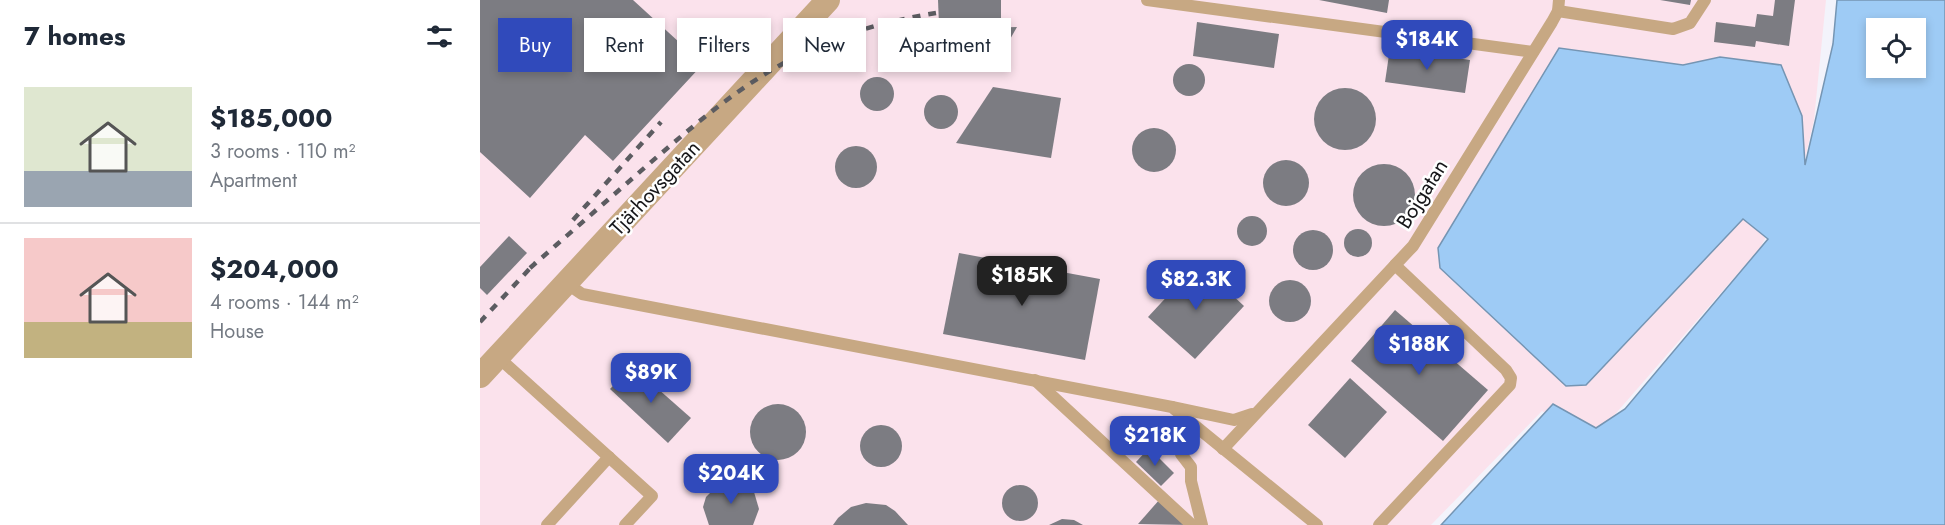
<!DOCTYPE html>
<meta charset="utf-8">
<style>
:root{--surface:#fff;--page:#f2f2f3;--text:#1f2937;--muted:#747a83;--line:#e0e1e3;--accent:#304abb}
body{margin:0;font-family:Jost,sans-serif;background:var(--page);color:var(--text);height:100vh;display:flex;flex-direction:column;font-size:22px;white-space:nowrap}
*{box-sizing:border-box;margin:0}
p{font-size:20px;color:var(--muted)}
.icon{flex:none;width:33px;height:33px;fill:none;stroke:currentColor;stroke-width:2;stroke-linecap:round;stroke-linejoin:round}
.map{position:relative;flex:1;overflow:hidden}
.sheet{display:flex;flex-direction:column;background:var(--surface);width:480px}
.sheet>*{flex:none}
.guide{position:absolute;left:18px;top:18px;width:570px;height:54px;display:flex;gap:12px}
.tools{position:absolute;left:1386px;top:18px;display:grid;gap:12px}
.tools a{display:grid;place-items:center;width:60px;height:60px;border-radius:0px;background:var(--surface);box-shadow:0 3px 9px #0003;font-size:30px}
.price{position:absolute;translate:-50% -51px;padding:0 14px;border-radius:12px;background:var(--accent);color:#fff;font-size:20px;line-height:39px;filter:drop-shadow(0 2px 3px #0008)}
.price::after{content:'';position:absolute;left:50%;top:36px;width:18px;height:14px;margin-left:-9px;background:inherit;clip-path:polygon(0 0,100% 0,50% 100%)}
.price.selected{background:#222;color:#fff}
ul{padding:0;list-style:none}
li{display:flex;align-items:center;gap:18px;height:150px;padding:0 24px}
li+li{border-top:2px solid var(--line)}
li span{display:grid;place-items:center;flex:none;width:168px;height:120px;border-radius:0px;color:#555}
li>.icon{margin-inline-start:auto}
span .icon{width:72px;height:72px;fill:#fffc;stroke-width:1}
li b{font-size:26px}
h2{display:flex;justify-content:space-between;align-items:center;height:72px;padding:0 24px;font-size:26px}
.pill{padding:0 21px;border-radius:0px;background:var(--surface);box-shadow:0 3px 9px #0003;font-size:21px;line-height:54px}
.pill.selected{background:var(--accent);color:#fff}
main{display:flex;flex:1;min-height:0}
.map>svg:first-child{display:block}
.commercial{fill:#fbe2ec}
.water{fill:#9ecbf5;stroke:#7595b3;stroke-width:1.5;fill-rule:evenodd}
.building{fill:#7c7c82}
.lines{fill:none;stroke-linecap:round;stroke-linejoin:round}
.service{stroke:#c7a883;stroke-width:12}
.minor{stroke:#c7a883;stroke-width:24}
.rail{stroke:#5c5c61;stroke-width:4.5;stroke-dasharray:8 8;stroke-linecap:butt}
.labels{text-anchor:middle;stroke-width:5;stroke-linejoin:round;paint-order:stroke}
.street-label{font-size:21px;fill:#161619;stroke:#fff}
</style>
<main>
<section class="sheet">
<h2>7 homes<svg class="icon" aria-label="filters" viewBox="0 0 24 24"><path d="M4 7h16M4 17h16"/><circle cx="9" cy="7" r="2"/><circle cx="15" cy="17" r="2"/></svg></h2>
<ul>
<li><span style="background:linear-gradient(#dfe7d0 70%,#9aa5b1 0)"><svg class="icon" aria-label="home" viewBox="0 0 24 24"><path d="M3 11l9-7 9 7M6 9v11h12V9"/></svg></span><div><b>$185,000</b><p>3 rooms · 110 m²</p><p>Apartment</p></div></li>
<li><span style="background:linear-gradient(#f6c9c9 70%,#c2b280 0)"><svg class="icon" aria-label="home" viewBox="0 0 24 24"><path d="M3 11l9-7 9 7M6 9v11h12V9"/></svg></span><div><b>$204,000</b><p>4 rooms · 144 m²</p><p>House</p></div></li>
</ul>
</section>
<div class="map">
<svg width="1465" height="525" viewBox="0 0 1465 525">
<rect width="100%" height="100%" fill="#f3f3fb"/>
<polygon class="commercial" points="0,0 1346,0 1334,120 1323,167 1280,248 1124,427 1098,432 1062,411 951,525 0,525"/>
<path class="water" d="M1357,0h108v525h-504l112,-121 43,24 29,-19 143,-170 -25,-20 -157,166 -20,1 -126,-118 -2,-20 121,-200 124,17 37,-8 61,8 21,51 3,49 28,-121zM1396,28h40v40h-40z"/>
<g class="building">
<polygon points="0,0 153,0 223,64 133,161 105,135 50,198 0,152"/>
<polygon points="458,0 521,0 521,23 459,25"/>
<polygon points="839,0 909,0 907,13"/>
<polygon points="1180,0 1211,0 1210,5"/>
<polygon points="1295,0 1315,0 1309,46 1276,41 1275,47 1234,42 1236,22 1275,27 1277,14 1293,16"/>
<polygon points="717,22 799,34 794,68 713,56"/>
<polygon points="537,27 525,48 500,49 499,28"/>
<circle cx="452" cy="60" r="12"/>
<polygon points="910,48 990,60 985,93 905,82"/>
<circle cx="709" cy="80" r="16"/>
<circle cx="397" cy="94" r="17"/>
<polygon points="513,87 581,98 571,158 476,143"/>
<circle cx="865" cy="119" r="31"/>
<circle cx="461" cy="112" r="17"/>
<circle cx="674" cy="150" r="22"/>
<circle cx="376" cy="167" r="21"/>
<circle cx="806" cy="183" r="23"/>
<circle cx="904" cy="195" r="31"/>
<circle cx="772" cy="231" r="15"/>
<circle cx="878" cy="243" r="14"/>
<circle cx="833" cy="250" r="20"/>
<polygon points="29,236 47,253 7,295 0,288 0,267"/>
<polygon points="479,253 620,279 605,360 463,334"/>
<polygon points="718,263 764,306 715,359 668,317"/>
<circle cx="810" cy="301" r="21"/>
<polygon points="915,310 1008,390 963,441 871,361"/>
<polygon points="152,366 211,418 188,443 130,389"/>
<polygon points="870,378 907,412 865,458 828,425"/>
<circle cx="298" cy="432" r="28"/>
<circle cx="401" cy="446" r="21"/>
<polygon points="669,448 694,473 681,486 656,462"/>
<polygon points="248,481 261,482 274,492 279,509 273,525 229,525 223,507 226,497 239,484"/>
<circle cx="540" cy="503" r="18"/>
<polygon points="680,499 709,525 658,524"/>
<polygon points="386,503 406,505 415,511 428,525 353,525 358,518 371,507"/>
<polygon points="582,519 594,520 603,525 569,525"/>
</g>
<g class="lines">
<g class="service">
<polyline points="667,0 1053,52"/>
<polyline points="1078,11 1193,29 1210,23 1225,0"/>
<polyline points="86,283 102,294 692,407 837,525"/>
<polyline points="18,357 172,496 145,525"/>
<polyline points="555,380 712,525"/>
<polyline points="693,407 754,420 772,414"/>
<polyline points="704,418 701,454 711,467 711,481 722,525"/>
<polyline points="743,449 915,265"/>
<polyline points="67,525 129,457"/>
<polyline points="899,525 1030,385 1031,378 1026,370 915,265 933,246 1072,22 1078,11 1079,0"/>
</g>
<polyline class="minor" points="0,376 348,0"/>
<g class="rail">
<polyline points="93,220 181,122"/>
<path d="M50,268c40,-35 80,-70 120,-105 51,-44 101,-87 164,-115 39,-18 80,-28 122,-35"/>
<polyline points="0,322 55,263"/>
</g>
</g>
<g class="labels">
<g class="street-label">
<text transform="translate(175 188) rotate(-47)" y="7">Tjärhovsgatan</text>
<text transform="translate(942 194) rotate(-58)" y="7">Bojgatan</text>
</g>
</g>
</svg>
<div class="tools">
<a><svg class="icon" aria-label="locate" viewBox="0 0 24 24"><circle cx="12" cy="12" r="6"/><path d="M12 2v4M12 18v4M2 12h4M18 12h4"/></svg></a>
</div>
<b class="price" style="left:947px;top:71px">$184K</b>
<b class="price selected" style="left:542px;top:307px">$185K</b>
<b class="price" style="left:716px;top:311px">$82.3K</b>
<b class="price" style="left:939px;top:376px">$188K</b>
<b class="price" style="left:171px;top:404px">$89K</b>
<b class="price" style="left:675px;top:467px">$218K</b>
<b class="price" style="left:251px;top:505px">$204K</b>
<div class="guide">
<a class="pill selected">Buy</a>
<a class="pill">Rent</a>
<a class="pill">Filters</a>
<a class="pill">New</a>
<a class="pill">Apartment</a>
</div>
</div>
</main>
